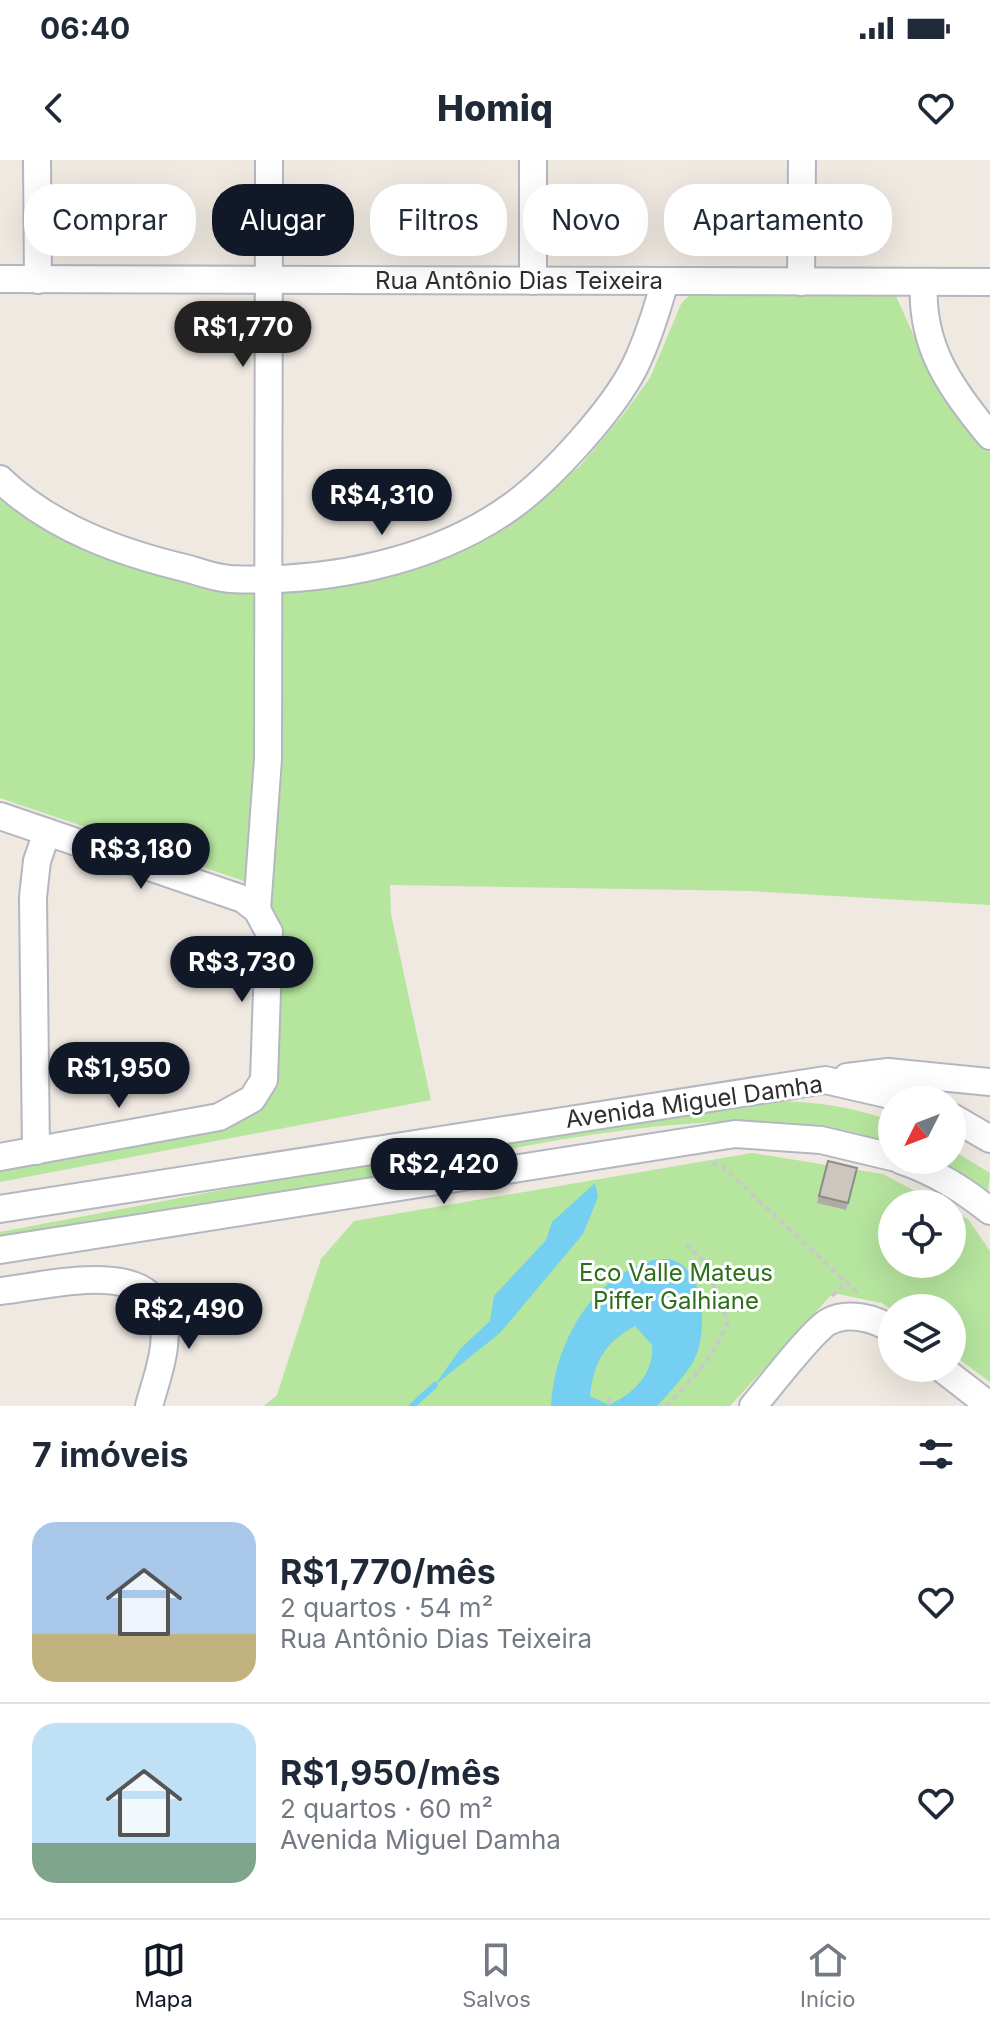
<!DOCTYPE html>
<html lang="pt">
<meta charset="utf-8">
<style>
:root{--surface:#fff;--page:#f6f6f7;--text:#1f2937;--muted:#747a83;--line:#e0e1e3;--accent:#111827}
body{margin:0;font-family:Inter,sans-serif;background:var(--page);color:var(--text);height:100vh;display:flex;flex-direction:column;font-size:30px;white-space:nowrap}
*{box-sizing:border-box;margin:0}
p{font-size:26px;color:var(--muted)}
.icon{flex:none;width:44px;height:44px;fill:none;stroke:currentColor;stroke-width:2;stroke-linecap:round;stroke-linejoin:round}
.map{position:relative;height:1246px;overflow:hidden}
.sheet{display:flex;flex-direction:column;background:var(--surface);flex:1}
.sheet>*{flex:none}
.guide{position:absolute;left:24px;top:24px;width:942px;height:72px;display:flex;gap:16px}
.needle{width:52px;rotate:228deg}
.fabs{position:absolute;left:878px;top:926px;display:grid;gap:16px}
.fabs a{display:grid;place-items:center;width:88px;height:88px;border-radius:50%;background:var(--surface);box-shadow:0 8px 32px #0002;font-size:40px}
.price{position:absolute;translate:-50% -68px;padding:0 18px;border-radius:28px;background:var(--accent);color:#fff;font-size:26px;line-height:52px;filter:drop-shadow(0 2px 4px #0008)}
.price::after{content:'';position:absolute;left:50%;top:48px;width:24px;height:18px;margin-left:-12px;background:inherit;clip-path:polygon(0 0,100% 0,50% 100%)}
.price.active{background:#222;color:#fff}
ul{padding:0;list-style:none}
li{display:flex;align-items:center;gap:24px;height:200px;padding:0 32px}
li+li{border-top:2px solid var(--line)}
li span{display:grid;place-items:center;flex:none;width:224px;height:160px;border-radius:24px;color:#555}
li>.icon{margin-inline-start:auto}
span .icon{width:96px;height:96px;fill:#fffc;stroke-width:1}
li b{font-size:34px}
h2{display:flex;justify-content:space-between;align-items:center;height:96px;padding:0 32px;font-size:34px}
.chip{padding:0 28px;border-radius:32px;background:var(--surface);box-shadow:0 8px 32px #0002;font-size:28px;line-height:72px}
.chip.active{background:var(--accent);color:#fff}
.status{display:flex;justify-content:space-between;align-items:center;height:56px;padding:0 40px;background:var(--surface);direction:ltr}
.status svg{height:22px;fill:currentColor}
header{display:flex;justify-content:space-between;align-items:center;height:104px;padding:0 32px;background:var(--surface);font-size:36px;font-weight:800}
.dock{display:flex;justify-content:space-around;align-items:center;height:112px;border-top:2px solid var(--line);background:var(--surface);font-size:22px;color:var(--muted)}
.dock a{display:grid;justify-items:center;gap:4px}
.dock .active{color:var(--accent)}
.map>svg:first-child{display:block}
.green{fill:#b6e59e}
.water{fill:#75cff0;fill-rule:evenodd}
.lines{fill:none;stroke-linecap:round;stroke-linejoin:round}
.stream{stroke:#75cff0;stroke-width:6}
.minor-casing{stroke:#b4b7c1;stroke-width:30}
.path{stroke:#c9c9c9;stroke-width:4;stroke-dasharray:6 4;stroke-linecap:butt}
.minor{stroke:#fff;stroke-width:26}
.wall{fill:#afaba4}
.building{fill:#cbc7bf;stroke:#8e8b86;stroke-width:2}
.labels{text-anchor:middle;stroke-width:6;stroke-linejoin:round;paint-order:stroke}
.street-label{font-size:24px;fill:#2e2e2e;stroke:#fff}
.park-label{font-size:24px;fill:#2c6e1b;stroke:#fff}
</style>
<div class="status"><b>06:40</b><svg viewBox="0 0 49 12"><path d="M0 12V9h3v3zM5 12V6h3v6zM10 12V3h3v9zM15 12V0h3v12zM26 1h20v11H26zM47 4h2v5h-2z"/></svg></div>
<header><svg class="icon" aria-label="back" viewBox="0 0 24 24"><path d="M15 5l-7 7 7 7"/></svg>Homiq<svg class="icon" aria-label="heart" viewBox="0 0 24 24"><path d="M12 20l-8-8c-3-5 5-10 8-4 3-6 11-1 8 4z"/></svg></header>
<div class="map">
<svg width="990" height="1246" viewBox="0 0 990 1246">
<rect width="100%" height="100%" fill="#efe9e1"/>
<g class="green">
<path d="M694,130l201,4 37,82 58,77v452l-241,-14 -359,-6 1,29 40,186 -431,82v-18l245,-47 33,-194c-7,-20 -18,-34 -37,-43l-241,-82v-309l81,53 231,44 228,-87 40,-33 43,-51 27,-37 31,-74z"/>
<path d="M764,941c44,-1 86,5 128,20v24c-143,-60 -407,10 -557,40 -111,23 -223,40 -335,61v-14l422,-80z"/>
<polygon points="952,990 990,1013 988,1032 983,1034 927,1000 952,1000"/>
<polygon points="752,993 883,1014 939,1044 892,1044 892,1104 952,1104 952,1051 968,1059 990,1091 990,1222 952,1194 952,1148 892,1150 882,1143 833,1133 730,1246 264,1246 277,1235 321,1099 354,1061"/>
</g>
<g class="water">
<polygon points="595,1023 598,1037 583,1074 500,1173 435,1225 460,1189 490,1161 494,1136 546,1080 552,1062"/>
<path d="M653,1100c5,0 14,-2 19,0 35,10 36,76 21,102 -9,15 -24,31 -36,44h-106c3,-60 39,-129 102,-146zM635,1166l17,19c2,28 -17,48 -43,60l-19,-9c4,-34 14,-53 45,-70z"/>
</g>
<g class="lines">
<polyline class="stream" points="412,1246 435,1225"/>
<g class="minor-casing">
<g id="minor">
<polyline points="37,0 38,120"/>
<polyline points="0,119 990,122"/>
<polyline points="533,121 533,0"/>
<polyline points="801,122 802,0"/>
<path d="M924,122c-4,63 26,106 66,154"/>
<path d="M0,319c51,49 121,74 189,90 13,4 27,9 41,10 95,4 203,-16 282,-73 40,-29 101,-96 123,-140 13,-27 22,-56 30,-85"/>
<polyline points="0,656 243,739 257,750 269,772 264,920 252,939 219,957 0,997"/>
<polyline points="257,750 268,599 269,0"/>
<polyline points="847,917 888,912 990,922"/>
<polyline points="952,957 990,979"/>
<polyline points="36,991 33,737 37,701 47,672"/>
<path d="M900,1000c35,12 61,28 90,51"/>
<polyline points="0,1049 825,920 912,940"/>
<polyline points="0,1090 735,974 821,980 892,997"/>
<path d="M0,1131c56,-6 175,-41 164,55 -2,20 -10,41 -15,60"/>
<polyline points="941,1208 990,1246"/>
<path d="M753,1246c15,-17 59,-75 75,-84 19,-11 48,-4 64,8"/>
</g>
</g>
<g class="path">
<polyline points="712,1003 722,1006 860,1135"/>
<polyline points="832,1136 847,1121"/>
<polyline points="609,1238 610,1246"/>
<path d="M666,1246c25,-25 48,-50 62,-84l-25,-62 -17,-15"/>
</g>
<use href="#minor" class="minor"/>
</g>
<polygon class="wall" points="828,1001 848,1043 846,1050 817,1043"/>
<polygon class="building" points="828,1001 857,1008 848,1043 819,1036"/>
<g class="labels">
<g class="street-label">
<text x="519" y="129">Rua Antônio Dias Teixeira</text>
<text transform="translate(694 942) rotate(-8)" y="8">Avenida Miguel Damha</text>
</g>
<g class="park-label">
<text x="676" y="1121">Eco Valle Mateus<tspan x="676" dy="28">Piffer Galhiane</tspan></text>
</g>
</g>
</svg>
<div class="fabs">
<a><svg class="needle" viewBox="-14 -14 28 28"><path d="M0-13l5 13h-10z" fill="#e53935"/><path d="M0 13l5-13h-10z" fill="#747a83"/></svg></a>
<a><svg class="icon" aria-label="locate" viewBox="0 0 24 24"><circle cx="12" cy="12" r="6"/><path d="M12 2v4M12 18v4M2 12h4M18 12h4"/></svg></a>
<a><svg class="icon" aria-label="layers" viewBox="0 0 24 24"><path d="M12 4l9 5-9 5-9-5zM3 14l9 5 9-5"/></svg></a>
</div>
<b class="price active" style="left:243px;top:209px">R$1,770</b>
<b class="price" style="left:382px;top:377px">R$4,310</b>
<b class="price" style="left:141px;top:731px">R$3,180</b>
<b class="price" style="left:242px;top:844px">R$3,730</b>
<b class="price" style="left:119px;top:950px">R$1,950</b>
<b class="price" style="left:444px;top:1046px">R$2,420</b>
<b class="price" style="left:189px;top:1191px">R$2,490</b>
<div class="guide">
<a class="chip">Comprar</a>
<a class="chip active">Alugar</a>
<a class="chip">Filtros</a>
<a class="chip">Novo</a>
<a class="chip">Apartamento</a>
</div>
</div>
<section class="sheet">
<h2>7 imóveis<svg class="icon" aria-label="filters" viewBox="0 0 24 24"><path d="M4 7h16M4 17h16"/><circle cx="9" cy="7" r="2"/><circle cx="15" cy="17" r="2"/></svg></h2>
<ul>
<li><span style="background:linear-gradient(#a9c7e8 70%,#c2b280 0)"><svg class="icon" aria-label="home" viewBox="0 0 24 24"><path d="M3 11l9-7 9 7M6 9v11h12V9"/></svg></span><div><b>R$1,770/mês</b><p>2 quartos · 54 m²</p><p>Rua Antônio Dias Teixeira</p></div><svg class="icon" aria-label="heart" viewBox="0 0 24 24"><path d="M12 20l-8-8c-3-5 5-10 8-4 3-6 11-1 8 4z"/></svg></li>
<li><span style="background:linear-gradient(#bfe0f5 75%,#7fa58c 0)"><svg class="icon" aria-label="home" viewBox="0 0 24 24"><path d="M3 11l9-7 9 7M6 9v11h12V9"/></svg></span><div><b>R$1,950/mês</b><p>2 quartos · 60 m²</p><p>Avenida Miguel Damha</p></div><svg class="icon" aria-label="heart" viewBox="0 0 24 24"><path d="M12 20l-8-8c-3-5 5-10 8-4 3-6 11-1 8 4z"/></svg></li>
</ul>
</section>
<nav class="dock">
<a class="active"><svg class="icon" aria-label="map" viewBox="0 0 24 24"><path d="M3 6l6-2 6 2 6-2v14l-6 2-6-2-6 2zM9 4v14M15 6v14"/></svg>Mapa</a>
<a><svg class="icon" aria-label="saved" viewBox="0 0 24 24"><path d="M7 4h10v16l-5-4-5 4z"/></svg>Salvos</a>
<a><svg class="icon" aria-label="home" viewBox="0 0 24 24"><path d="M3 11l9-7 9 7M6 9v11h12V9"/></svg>Início</a>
</nav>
